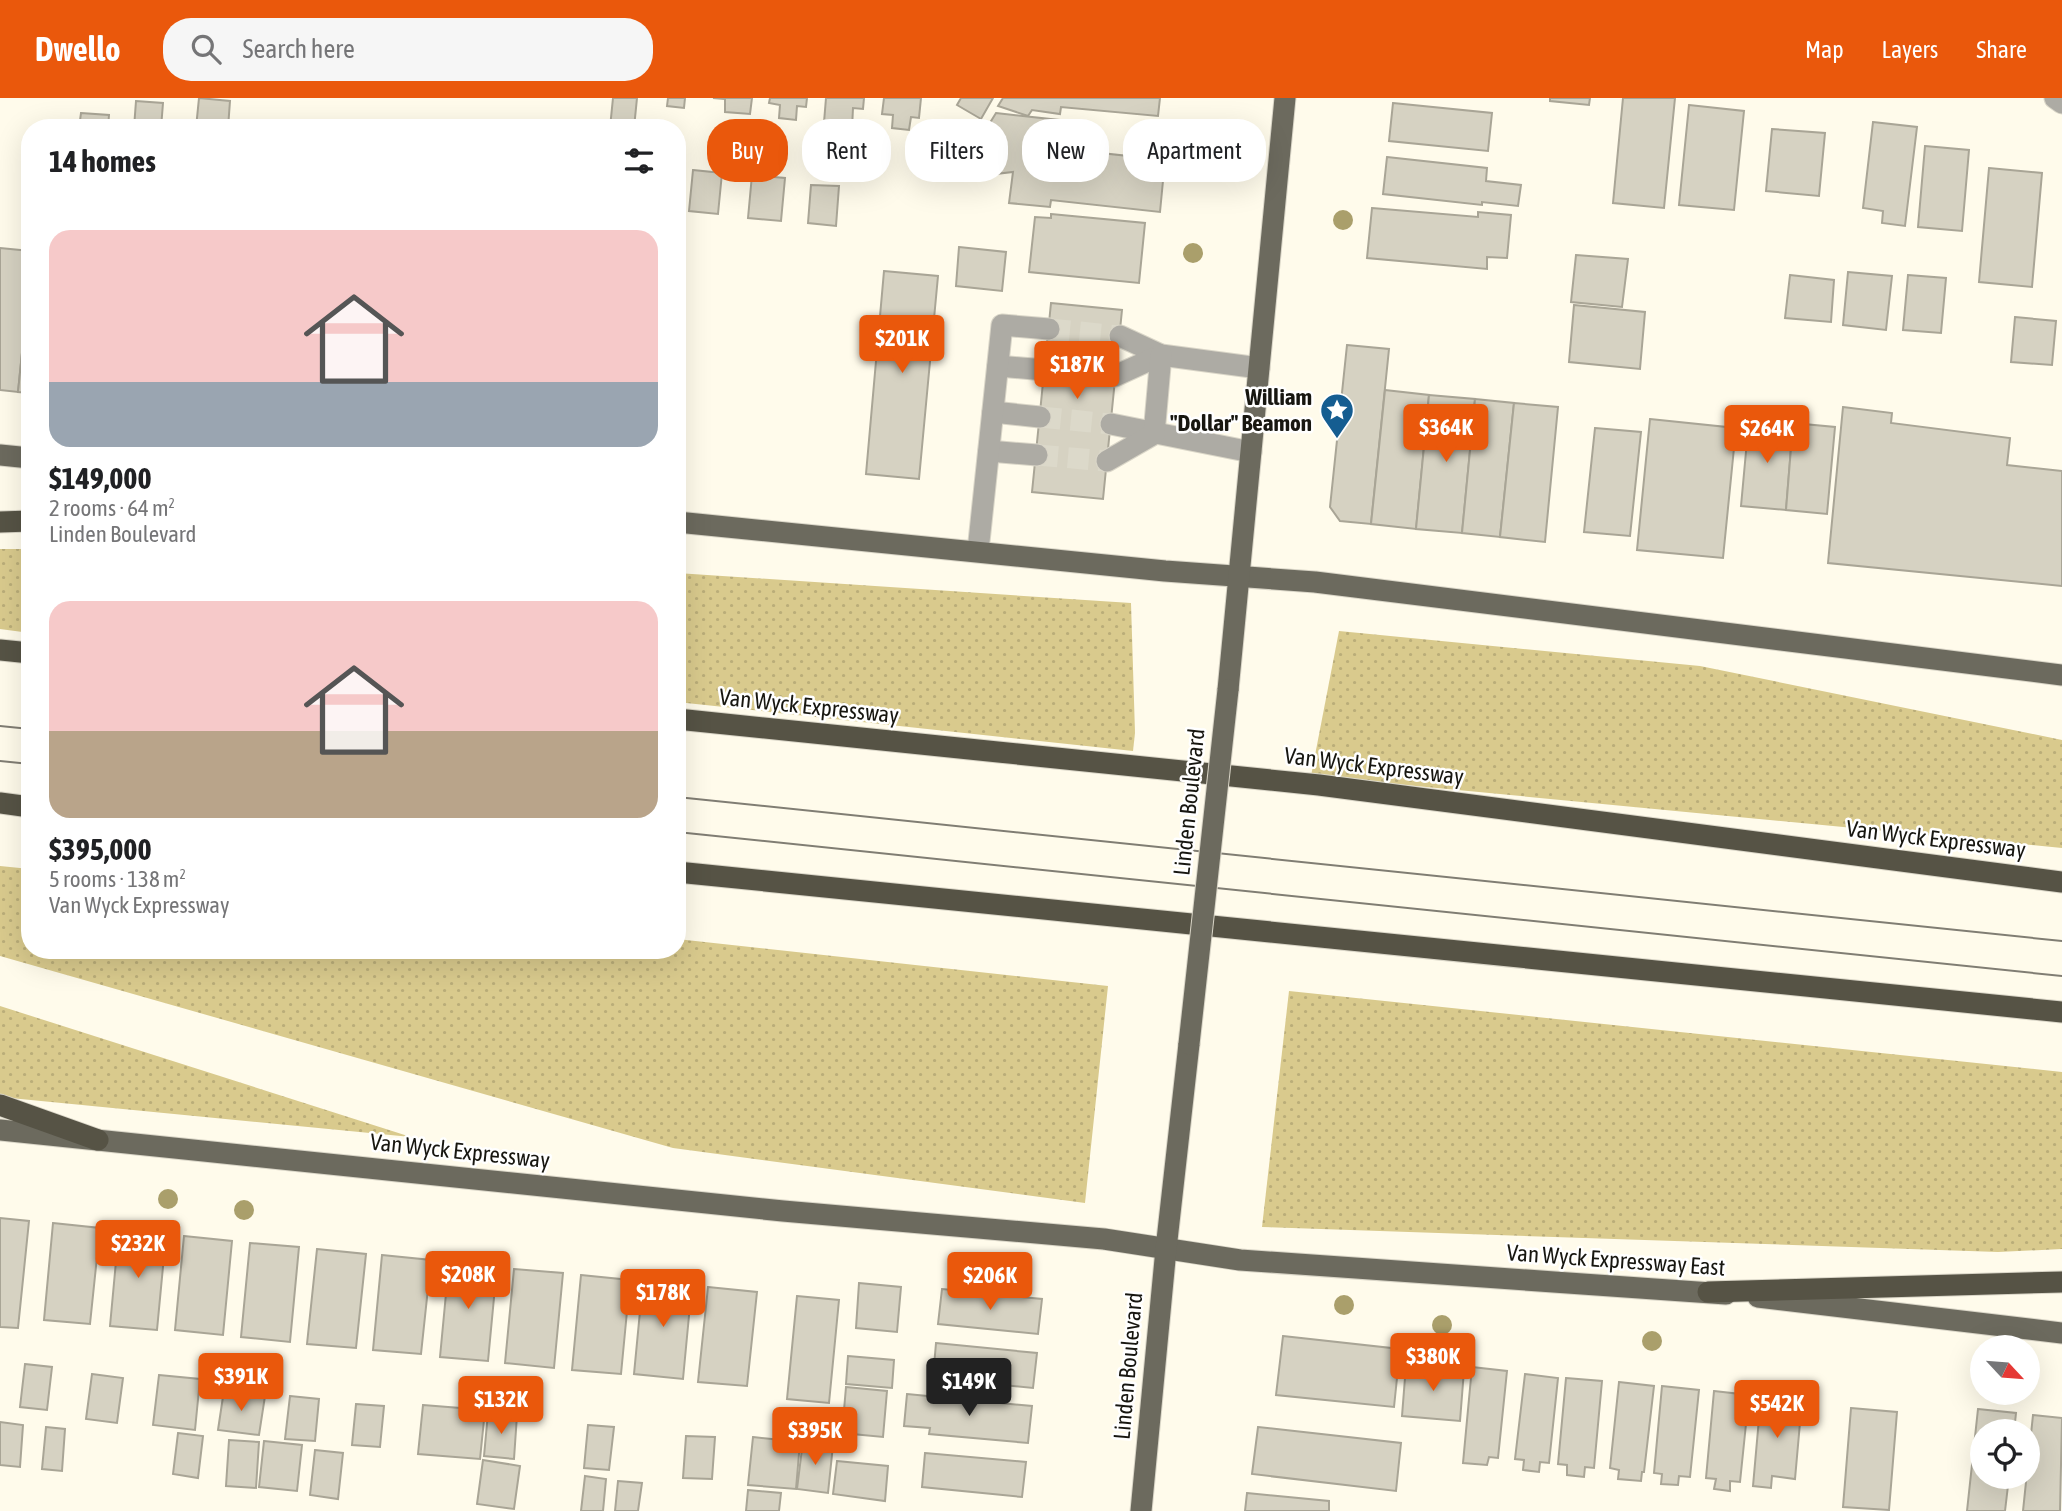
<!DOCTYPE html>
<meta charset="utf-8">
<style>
:root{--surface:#fff;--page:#f6f6f6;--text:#202124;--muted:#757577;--accent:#ea580c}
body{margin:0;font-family:"Asap Condensed",sans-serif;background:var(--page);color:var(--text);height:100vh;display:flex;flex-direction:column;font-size:26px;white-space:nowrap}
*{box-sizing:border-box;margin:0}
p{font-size:23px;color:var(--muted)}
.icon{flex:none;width:38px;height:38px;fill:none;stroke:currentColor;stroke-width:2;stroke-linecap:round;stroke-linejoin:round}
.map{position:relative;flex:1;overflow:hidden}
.drawer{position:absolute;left:21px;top:21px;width:665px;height:840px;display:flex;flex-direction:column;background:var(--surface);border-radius:28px;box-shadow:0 7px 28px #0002}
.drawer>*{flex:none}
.banner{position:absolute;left:707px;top:21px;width:665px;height:63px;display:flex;gap:14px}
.needle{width:46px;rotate:116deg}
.tools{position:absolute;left:1970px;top:1237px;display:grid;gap:14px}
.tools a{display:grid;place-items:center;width:70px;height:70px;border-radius:50%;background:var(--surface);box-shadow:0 7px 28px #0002;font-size:35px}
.price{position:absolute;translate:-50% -60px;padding:0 16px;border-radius:7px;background:var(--accent);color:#fff;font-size:23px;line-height:46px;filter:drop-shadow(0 2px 4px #0008)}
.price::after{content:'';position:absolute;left:50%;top:42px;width:21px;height:16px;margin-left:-10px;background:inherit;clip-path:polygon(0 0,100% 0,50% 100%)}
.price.on{background:#222;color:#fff}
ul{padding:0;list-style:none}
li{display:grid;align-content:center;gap:14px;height:371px;padding:0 28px}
li span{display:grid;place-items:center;height:217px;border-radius:21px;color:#555}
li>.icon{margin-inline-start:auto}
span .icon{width:126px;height:126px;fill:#fffc;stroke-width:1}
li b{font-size:30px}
h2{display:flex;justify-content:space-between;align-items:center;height:84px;padding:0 28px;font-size:30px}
.tag{padding:0 24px;border-radius:28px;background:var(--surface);box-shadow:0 7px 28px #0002;font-size:24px;line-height:63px}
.tag.on{background:var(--accent);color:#fff}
header{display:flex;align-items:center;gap:42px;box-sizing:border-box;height:98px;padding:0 35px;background:var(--accent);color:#fff}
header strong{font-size:33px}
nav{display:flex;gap:38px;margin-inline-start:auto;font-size:24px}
.search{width:490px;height:63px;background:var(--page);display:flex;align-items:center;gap:18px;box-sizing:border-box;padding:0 24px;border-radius:28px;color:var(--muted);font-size:26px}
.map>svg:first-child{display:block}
.grass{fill:url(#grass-dots)}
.building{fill:#d6d2c2;stroke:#a9a596;stroke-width:2}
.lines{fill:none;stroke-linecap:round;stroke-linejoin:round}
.minor-tunnel{stroke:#dcd9ca;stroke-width:21;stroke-dasharray:21 10;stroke-linecap:butt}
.minor-casing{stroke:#dad6c8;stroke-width:23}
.major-casing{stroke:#dad6c8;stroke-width:23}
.highway-casing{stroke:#dad6c8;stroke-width:23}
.minor{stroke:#adaba4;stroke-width:21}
.major{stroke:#6c6a5e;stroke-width:21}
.highway{stroke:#565345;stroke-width:21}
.tram{stroke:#807d73;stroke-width:2}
.major-bridge-casing{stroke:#dad6c8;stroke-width:23;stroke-linecap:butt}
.major-bridge{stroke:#6c6a5e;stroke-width:21}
.tree{fill:#aa9f6b}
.labels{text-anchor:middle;stroke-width:5;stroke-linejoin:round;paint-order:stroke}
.poi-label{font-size:23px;font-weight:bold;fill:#171610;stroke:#fff;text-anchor:end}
.street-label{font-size:23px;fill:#171610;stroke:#fff}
</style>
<header>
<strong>Dwello</strong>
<div class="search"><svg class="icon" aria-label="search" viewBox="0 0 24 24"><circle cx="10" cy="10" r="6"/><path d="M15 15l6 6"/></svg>Search here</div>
<nav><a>Map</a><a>Layers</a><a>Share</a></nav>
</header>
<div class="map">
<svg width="2062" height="1413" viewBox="0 0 2062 1413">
<defs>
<pattern id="grass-dots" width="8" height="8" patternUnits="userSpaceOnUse" patternTransform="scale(1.75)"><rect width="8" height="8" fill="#d9ca8d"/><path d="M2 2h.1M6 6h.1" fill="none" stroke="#baad79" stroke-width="1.8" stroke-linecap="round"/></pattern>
</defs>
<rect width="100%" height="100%" fill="#fffbeb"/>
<g class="grass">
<polygon points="0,451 30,451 30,535 0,531"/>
<polygon points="677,475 1131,505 1135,635 1133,653 677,604"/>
<polygon points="1339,533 1700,568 2062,642 2062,750 1311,678"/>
<polygon points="0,768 30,771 30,852 677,852 677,841 1108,888 1085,1105 673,1050 0,858"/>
<polygon points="1289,893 2062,974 2062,1151 1998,1154 1262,1129"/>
<polygon points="0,908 411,1039 0,999"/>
</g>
<g class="building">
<polygon points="199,0 230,3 228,30 196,30"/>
<polygon points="613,0 637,0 634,30 610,30"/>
<polygon points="668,0 685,0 684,10 667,8"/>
<polygon points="713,0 752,0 750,16 725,14 725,1"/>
<polygon points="770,0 807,0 806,9 797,8 796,22 779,20 780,7 769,5"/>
<polygon points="826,0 864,0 863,11 853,10 851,51 822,49"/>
<polygon points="884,0 921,0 919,20 911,19 909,32 892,30 893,17 882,16"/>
<polygon points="961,0 993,0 981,21 957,7"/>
<polygon points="1003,0 1160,0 1158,18 1061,9 1060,16 1032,12 1028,18 998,8"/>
<polygon points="1550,0 1590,0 1589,7 1550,3"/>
<polygon points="1623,0 1675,0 1664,110 1613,105"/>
<polygon points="136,3 163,5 161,30 134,30"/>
<polygon points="1393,5 1492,15 1488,53 1389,43"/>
<polygon points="1689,7 1744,13 1734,112 1679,107"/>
<polygon points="81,15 109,17 108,30 79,30"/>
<polygon points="996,15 1059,22 1055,50 1165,62 1160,114 1051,102 1050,109 1009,105 1013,74 970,79 980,41"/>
<polygon points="1873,24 1917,29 1905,128 1882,125 1883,113 1863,110"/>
<polygon points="1772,31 1825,35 1819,98 1766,93"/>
<polygon points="1925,48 1969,52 1962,133 1918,129"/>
<polygon points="1387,59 1487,70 1486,83 1521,87 1518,108 1482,104 1482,107 1383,96"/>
<polygon points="1989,70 2042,75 2032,189 1979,184"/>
<polygon points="693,72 722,75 718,116 689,113"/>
<polygon points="752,77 785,80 781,123 748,120"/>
<polygon points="811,87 839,88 836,128 808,125"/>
<polygon points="1372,110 1478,119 1478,114 1511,117 1507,160 1487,159 1487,171 1367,160"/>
<polygon points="1051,116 1145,125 1139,185 1029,174 1035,119 1051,120"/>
<polygon points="959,149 1006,154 1002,193 956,188"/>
<polygon points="0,150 30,153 30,176 18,294 0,292"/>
<polygon points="1576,157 1628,161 1622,209 1571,204"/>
<polygon points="884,173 938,178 919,381 866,376"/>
<polygon points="1848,174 1892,178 1886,232 1843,227"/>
<polygon points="30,176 30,295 18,294"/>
<polygon points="1790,177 1834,182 1831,224 1785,220"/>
<polygon points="1908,177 1946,180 1941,235 1903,232"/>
<polygon points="1051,205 1122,212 1103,401 1032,394"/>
<polygon points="1574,207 1645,214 1640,271 1569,264"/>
<polygon points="2015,219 2056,223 2052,267 2011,264"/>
<polygon points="1347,247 1389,251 1371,426 1340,423 1330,409"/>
<polygon points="1385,292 1429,297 1416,431 1371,426"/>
<polygon points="1429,297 1475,301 1462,435 1416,431"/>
<polygon points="1475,301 1514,305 1500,439 1462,435"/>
<polygon points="1514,305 1558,309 1545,444 1500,439"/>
<polygon points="1843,309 1892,315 1891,325 2010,340 2007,367 2062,373 2062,488 1828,465"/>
<polygon points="1650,321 1736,330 1723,460 1637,452"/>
<polygon points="1749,321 1793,325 1786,412 1741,408"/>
<polygon points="1793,325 1835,329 1827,416 1786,412"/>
<polygon points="1595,330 1641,334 1630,438 1584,434"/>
<polygon points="0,1120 29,1123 18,1230 0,1229"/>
<polygon points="53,1125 100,1130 90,1226 44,1222"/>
<polygon points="119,1131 166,1137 157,1232 110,1228"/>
<polygon points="184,1138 232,1143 223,1237 175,1232"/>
<polygon points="250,1145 299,1149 290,1244 241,1239"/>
<polygon points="317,1151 366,1156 356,1250 307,1246"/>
<polygon points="382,1157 431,1162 421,1256 373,1252"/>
<polygon points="449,1164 497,1168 488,1263 440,1259"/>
<polygon points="514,1171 563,1175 554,1270 505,1265"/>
<polygon points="581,1177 630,1182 621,1276 572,1272"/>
<polygon points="643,1182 692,1186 683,1281 634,1276"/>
<polygon points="859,1185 901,1189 897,1234 856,1230"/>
<polygon points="708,1189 757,1194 747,1288 698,1284"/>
<polygon points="942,1191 1042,1201 1038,1236 938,1226"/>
<polygon points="797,1198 839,1202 829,1305 787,1301"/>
<polygon points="1283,1238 1400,1251 1394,1309 1276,1297"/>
<polygon points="936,1245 1037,1255 1033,1290 933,1280"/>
<polygon points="848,1258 894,1262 892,1290 846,1286"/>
<polygon points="25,1266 52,1269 47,1312 20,1309"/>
<polygon points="1406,1267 1464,1272 1460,1323 1402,1318"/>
<polygon points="1472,1269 1507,1273 1498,1360 1489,1359 1487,1367 1463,1365"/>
<polygon points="92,1276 123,1280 117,1325 86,1321"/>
<polygon points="1525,1276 1558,1280 1549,1365 1540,1364 1539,1374 1523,1372 1524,1362 1515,1361"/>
<polygon points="159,1277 200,1281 195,1332 153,1327"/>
<polygon points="1566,1280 1602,1283 1594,1370 1585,1369 1584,1379 1567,1377 1567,1367 1558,1366"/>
<polygon points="1619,1284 1654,1288 1644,1374 1642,1374 1641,1383 1618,1381 1619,1372 1610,1370"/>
<polygon points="1662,1288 1699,1292 1690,1379 1679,1378 1678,1387 1661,1386 1662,1376 1654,1375"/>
<polygon points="846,1289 887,1293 883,1339 842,1335"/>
<polygon points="224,1292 265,1298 259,1337 218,1332"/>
<polygon points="1714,1293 1749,1297 1740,1384 1730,1383 1730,1393 1714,1391 1716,1381 1706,1380"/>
<polygon points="907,1296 1032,1308 1028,1345 929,1336 930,1330 904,1328"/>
<polygon points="290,1298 319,1301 315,1343 285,1341"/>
<polygon points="1761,1298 1802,1302 1795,1381 1772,1378 1771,1390 1753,1388"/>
<polygon points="356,1306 384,1308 380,1349 352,1347"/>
<polygon points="423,1307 485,1312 480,1361 418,1356"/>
<polygon points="1851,1310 1897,1314 1889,1412 1843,1409"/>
<polygon points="1978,1311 2016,1315 2014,1334 1983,1334 1983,1379 2009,1379 2005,1413 1967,1413"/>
<polygon points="488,1315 517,1317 514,1361 484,1358"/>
<polygon points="2033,1317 2062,1320 2060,1413 2023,1413"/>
<polygon points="0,1324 23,1327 20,1369 0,1367"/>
<polygon points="588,1327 614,1329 609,1372 584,1370"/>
<polygon points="46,1329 65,1331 62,1373 42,1371"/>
<polygon points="1258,1329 1401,1345 1396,1393 1252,1376"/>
<polygon points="178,1335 203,1338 198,1380 173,1376"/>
<polygon points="686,1338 715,1339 712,1381 683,1380"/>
<polygon points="753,1339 800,1344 796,1391 748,1387"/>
<polygon points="229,1342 259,1344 256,1390 226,1388"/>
<polygon points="264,1343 302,1347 297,1393 259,1389"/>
<polygon points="803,1343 833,1347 828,1395 797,1391"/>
<polygon points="315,1352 343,1355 338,1401 310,1397"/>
<polygon points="925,1355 1026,1364 1022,1399 922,1389"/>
<polygon points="483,1362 520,1368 514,1411 477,1406"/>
<polygon points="837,1363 888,1368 885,1403 833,1396"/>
<polygon points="585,1378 606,1381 603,1413 581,1413"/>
<polygon points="618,1383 642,1385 638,1413 615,1413"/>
<polygon points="748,1392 781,1395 779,1413 746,1413"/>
<polygon points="1247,1395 1329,1403 1329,1413 1245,1413"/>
</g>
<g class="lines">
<g class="minor-tunnel">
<polyline points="1049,231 1120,238"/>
<polyline points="1045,272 1115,278"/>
<polyline points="1040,319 1111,326"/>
<polyline points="1037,357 1107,363"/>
</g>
<g class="minor-casing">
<g id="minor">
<polyline points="2055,0 2062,5"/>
<polyline points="1120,238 1161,257 1259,270"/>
<polyline points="998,268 1045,272"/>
<polyline points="1115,278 1161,257"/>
<polyline points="993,314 1040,319"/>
<polyline points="1111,326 1251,354"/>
<polyline points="989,353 1037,357"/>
<polyline points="1107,363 1154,336 1161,257"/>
<polyline points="978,453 1002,227 1049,231"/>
</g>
</g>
<g class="major-casing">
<g id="major">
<polyline points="0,357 30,360"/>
<polyline points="677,424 1165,473 1315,484 2062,577"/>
<polyline points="1228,592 1285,0"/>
<polyline points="0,1032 783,1113 1104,1141 1240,1162 1726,1196"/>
<polyline points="1758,1199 2062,1235"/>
<polyline points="1141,1413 1166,1151 1189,946"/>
</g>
</g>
<g class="highway-casing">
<g id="highway">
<polyline points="0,424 30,423"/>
<polyline points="0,552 30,555"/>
<polyline points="677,621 1319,687 2062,784"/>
<polyline points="0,705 30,709"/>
<polyline points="677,774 2062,914"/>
<polyline points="0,1007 98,1042"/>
<polyline points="1708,1194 2062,1184"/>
</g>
</g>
<use href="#minor" class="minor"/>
<use href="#major" class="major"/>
<use href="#highway" class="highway"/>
<g class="tram">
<polyline points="0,628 30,631"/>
<polyline points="0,663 30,666"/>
<polyline points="677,699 2062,843"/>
<polyline points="677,734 2062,878"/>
</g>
<g class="major-bridge-casing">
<polyline id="major-bridge" points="1189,946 1228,592"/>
</g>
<use href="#major-bridge" class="major-bridge"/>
</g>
<g class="tree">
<circle cx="1343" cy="122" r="10"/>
<circle cx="1193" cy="155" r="10"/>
<circle cx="168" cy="1101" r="10"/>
<circle cx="244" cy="1112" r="10"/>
<circle cx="1344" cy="1207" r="10"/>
<circle cx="1442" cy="1227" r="10"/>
<circle cx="1652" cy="1243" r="10"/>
</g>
<defs>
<g id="sight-pin" transform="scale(1.75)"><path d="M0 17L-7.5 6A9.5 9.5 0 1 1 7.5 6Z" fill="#155d91" stroke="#fff"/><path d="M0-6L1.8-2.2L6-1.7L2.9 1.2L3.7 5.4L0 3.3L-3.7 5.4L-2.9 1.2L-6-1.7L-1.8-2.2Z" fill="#fff"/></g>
</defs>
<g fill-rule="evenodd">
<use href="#sight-pin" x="1337" y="312"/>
</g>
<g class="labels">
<g class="poi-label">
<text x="1312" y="307">William<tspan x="1312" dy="26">"Dollar" Beamon</tspan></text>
</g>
<g class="street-label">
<text transform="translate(809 608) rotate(6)" y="8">Van Wyck Expressway</text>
<text transform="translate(1374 668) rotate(7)" y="8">Van Wyck Expressway</text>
<text transform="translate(1189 704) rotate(-84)" y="8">Linden Boulevard</text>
<text transform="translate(1936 741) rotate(7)" y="8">Van Wyck Expressway</text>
<text transform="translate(460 1053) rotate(6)" y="8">Van Wyck Expressway</text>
<text transform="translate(1616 1162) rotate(4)" y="8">Van Wyck Expressway East</text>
<text transform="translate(1128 1268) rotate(-85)" y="8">Linden Boulevard</text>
</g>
</g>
</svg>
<div class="tools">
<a><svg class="needle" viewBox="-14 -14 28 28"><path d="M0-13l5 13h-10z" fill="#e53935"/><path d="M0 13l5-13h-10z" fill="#757577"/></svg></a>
<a><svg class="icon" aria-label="locate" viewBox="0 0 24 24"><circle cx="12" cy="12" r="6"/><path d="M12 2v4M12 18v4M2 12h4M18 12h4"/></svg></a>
</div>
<b class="price" style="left:902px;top:277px">$201K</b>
<b class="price" style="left:1077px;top:303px">$187K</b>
<b class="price" style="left:1446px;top:366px">$364K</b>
<b class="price" style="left:1767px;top:367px">$264K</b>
<b class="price" style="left:138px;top:1182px">$232K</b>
<b class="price" style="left:468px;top:1213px">$208K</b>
<b class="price" style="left:990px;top:1214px">$206K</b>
<b class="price" style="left:663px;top:1231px">$178K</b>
<b class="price" style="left:1433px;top:1295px">$380K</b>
<b class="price" style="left:241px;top:1315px">$391K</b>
<b class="price on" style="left:969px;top:1320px">$149K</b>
<b class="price" style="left:501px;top:1338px">$132K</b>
<b class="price" style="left:1777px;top:1342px">$542K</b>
<b class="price" style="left:815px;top:1369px">$395K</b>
<div class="banner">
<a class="tag on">Buy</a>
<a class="tag">Rent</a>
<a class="tag">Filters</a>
<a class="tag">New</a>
<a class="tag">Apartment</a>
</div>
<section class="drawer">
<h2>14 homes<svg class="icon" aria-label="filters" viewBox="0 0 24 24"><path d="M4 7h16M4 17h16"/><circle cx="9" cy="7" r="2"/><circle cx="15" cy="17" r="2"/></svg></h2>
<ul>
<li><span style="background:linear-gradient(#f6c9c9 70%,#9aa5b1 0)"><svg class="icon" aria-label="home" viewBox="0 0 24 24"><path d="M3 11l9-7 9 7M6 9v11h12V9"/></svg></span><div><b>$149,000</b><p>2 rooms · 64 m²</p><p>Linden Boulevard</p></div></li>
<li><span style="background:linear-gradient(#f6c9c9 60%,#b9a48a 0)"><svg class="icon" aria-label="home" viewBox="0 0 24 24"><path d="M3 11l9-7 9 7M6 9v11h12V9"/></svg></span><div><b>$395,000</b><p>5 rooms · 138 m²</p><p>Van Wyck Expressway</p></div></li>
</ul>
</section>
</div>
